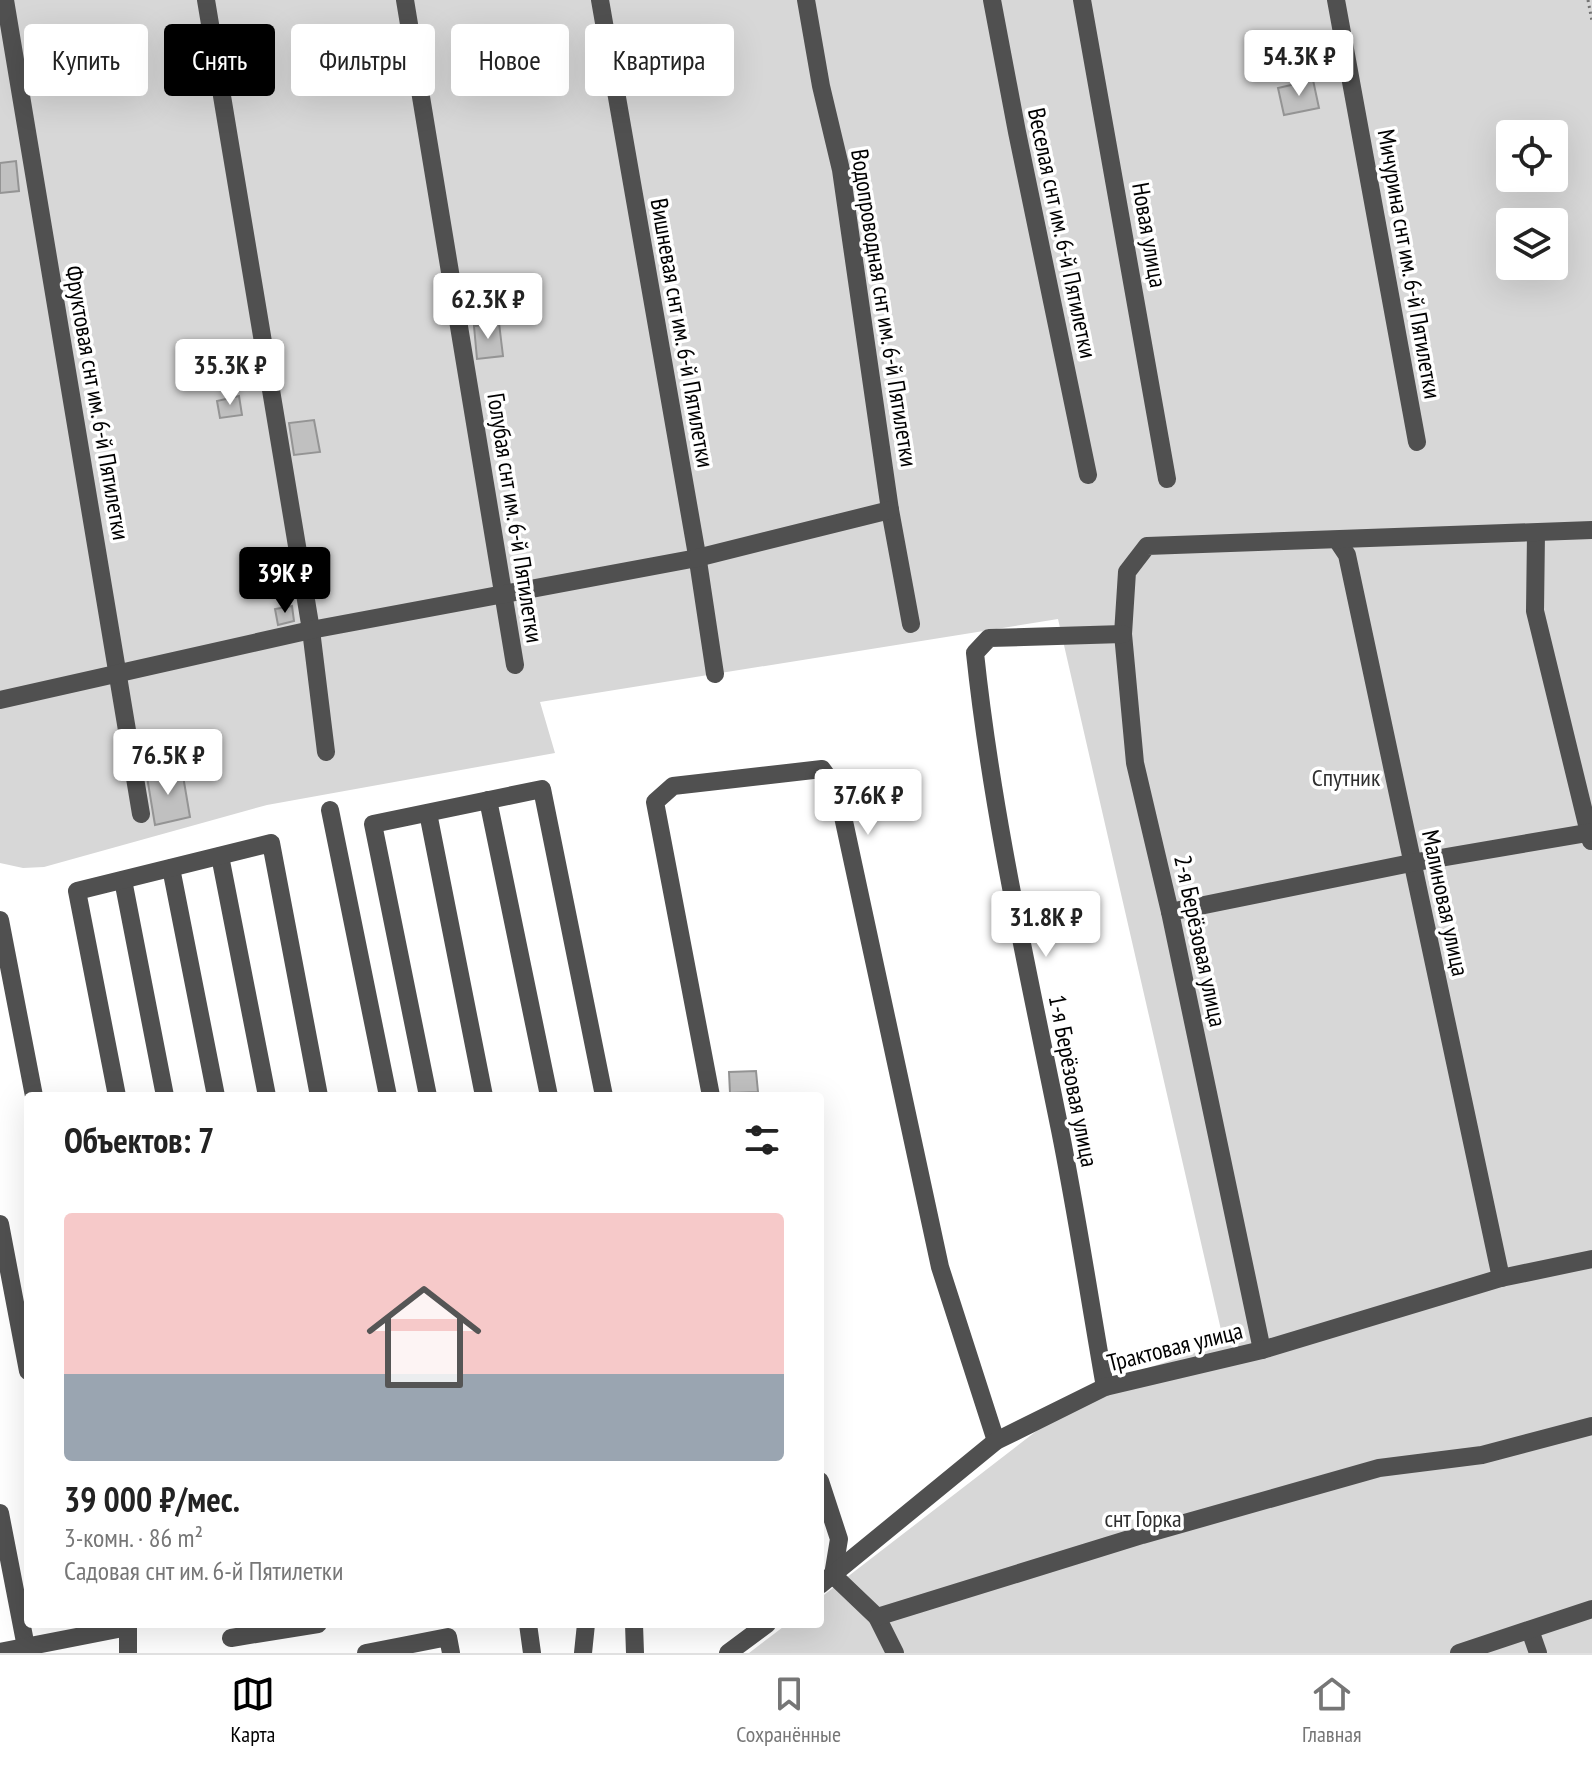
<!DOCTYPE html>
<html lang="ru">
<meta charset="utf-8">
<style>
:root{--surface:#fff;--page:#f6f6f6;--text:#222;--muted:#767676;--line:#e0e0e0;--accent:#000}
body{margin:0;font-family:"PT Sans Narrow",sans-serif;background:var(--page);color:var(--text);height:100vh;display:flex;flex-direction:column;font-size:30px;white-space:nowrap}
*{box-sizing:border-box;margin:0}
p{font-size:26px;color:var(--muted)}
.icon{flex:none;width:44px;height:44px;fill:none;stroke:currentColor;stroke-width:2;stroke-linecap:round;stroke-linejoin:round}
.map{position:relative;flex:1;overflow:hidden}
.sheet{position:absolute;left:24px;top:1092px;width:800px;height:536px;display:flex;flex-direction:column;background:var(--surface);border-radius:8px;box-shadow:0 8px 32px #0002}
.sheet>*{flex:none}
.hud{position:absolute;left:24px;top:24px;width:800px;height:72px;display:flex;gap:16px}
.tools{position:absolute;left:1496px;top:120px;display:grid;gap:16px}
.tools a{display:grid;place-items:center;width:72px;height:72px;border-radius:8px;background:var(--surface);box-shadow:0 8px 32px #0002;font-size:40px}
.price{position:absolute;translate:-50% -68px;padding:0 18px;border-radius:8px;background:#fff;color:#222;font-size:26px;line-height:52px;filter:drop-shadow(0 2px 4px #0008)}
.price::after{content:'';position:absolute;left:50%;top:48px;width:24px;height:18px;margin-left:-12px;background:inherit;clip-path:polygon(0 0,100% 0,50% 100%)}
.price.on{background:var(--accent);color:#fff}
ul{padding:0;list-style:none}
li{display:grid;align-content:center;gap:16px;height:424px;padding:0 40px}
li span{display:grid;place-items:center;height:248px;border-radius:8px;color:#555}
li>.icon{margin-inline-start:auto}
span .icon{width:144px;height:144px;fill:#fffc;stroke-width:1}
li b{font-size:34px}
h2{display:flex;justify-content:space-between;align-items:center;height:96px;padding:0 40px;font-size:34px}
.pill{padding:0 28px;border-radius:8px;background:var(--surface);box-shadow:0 8px 32px #0002;font-size:28px;line-height:72px}
.pill.on{background:var(--accent);color:#fff}
.dock{display:flex;justify-content:space-around;align-items:center;height:112px;border-top:2px solid var(--line);background:var(--surface);font-size:22px;color:var(--muted)}
.dock a{display:grid;justify-items:center;gap:4px}
.dock .on{color:var(--accent)}
.map>svg:first-child{display:block}
.green{fill:#d7d7d7;fill-rule:evenodd}
.building{fill:#c0c0c0;stroke:#949494;stroke-width:2}
.lines{fill:none;stroke-linecap:round;stroke-linejoin:round}
.path{stroke:#727272;stroke-width:3;stroke-dasharray:2 4;stroke-linecap:butt}
.minor{stroke:#505050;stroke-width:18}
.labels{text-anchor:middle;stroke-width:7;stroke-linejoin:round;paint-order:stroke}
.street-label{font-size:24px;fill:#000;stroke:#fff}
.park-label{font-size:24px;fill:#2e2e2e;stroke:#fff}
</style>
<div class="map">
<svg width="1592" height="1653" viewBox="0 0 1592 1653">
<rect width="100%" height="100%" fill="#fff"/>
<path class="green" d="M0,0h1592v1653h-843l38,-29h33v-26l276,-213 128,-42 -166,-724 -518,83 15,51 -288,52 -223,62 -21,1 -23,-5zM1510,134h44v44h-44zM1510,222h44v44h-44z"/>
<g class="building">
<polygon points="1313,80 1319,108 1284,115 1278,88"/>
<polygon points="16,161 19,191 0,193 0,163"/>
<polygon points="499,323 503,356 477,359 474,326"/>
<polygon points="239,396 242,415 220,418 217,401"/>
<polygon points="314,420 320,452 294,455 289,423"/>
<polygon points="292,606 294,621 278,625 275,609"/>
<polygon points="182,770 190,817 155,825 147,777"/>
<polygon points="756,1071 758,1092 730,1093 729,1072"/>
</g>
<g class="lines">
<polyline class="path" points="1588,0 1592,21"/>
<g class="minor">
<polyline points="5,0 141,814"/>
<polyline points="206,0 311,630 326,752"/>
<polyline points="405,0 515,665"/>
<polyline points="600,0 698,561 715,674"/>
<polyline points="806,0 821,86 841,170 890,510 911,624"/>
<polyline points="992,0 1017,132 1088,475"/>
<polyline points="1082,0 1167,479"/>
<polyline points="1336,0 1417,442"/>
<polyline points="1536,533 1535,611 1591,841"/>
<polyline points="1337,540 1347,555 1501,1278"/>
<polyline points="0,700 311,630 697,558 890,510"/>
<polyline points="488,800 549,1096"/>
<polyline points="330,810 388,1096"/>
<polyline points="428,813 484,1096"/>
<polyline points="220,856 267,1096"/>
<polyline points="171,868 216,1096"/>
<polyline points="123,880 165,1096"/>
<polyline points="1170,912 1411,863 1592,832"/>
<polyline points="0,920 34,1096"/>
<polyline points="117,1096 77,891 271,843 319,1096"/>
<polyline points="428,1096 373,824 542,789 604,1096"/>
<polyline points="711,1096 655,802 673,786 822,769 836,788 842,812 940,1267 996,1441"/>
<polyline points="0,1224 28,1371"/>
<polyline points="1262,1350 1170,912 1135,763 1123,634 1127,572 1147,546 1592,530"/>
<path d="M1105,1387c-15,-85 -28,-172 -45,-257 -32,-159 -68,-316 -85,-477l14,-15 134,-4"/>
<polyline points="820,1481 839,1539 833,1575"/>
<polyline points="0,1513 26,1647"/>
<polyline points="833,1575 877,1617 895,1653"/>
<polyline points="820,1585 996,1441 1105,1387 1262,1350 1501,1278 1592,1259"/>
<polyline points="877,1617 1142,1535 1379,1468 1482,1455 1592,1426"/>
<polyline points="528,1624 532,1653"/>
<polyline points="634,1624 635,1653"/>
<polyline points="1530,1630 1538,1653"/>
<polyline points="231,1638 318,1624"/>
<polyline points="0,1652 128,1627"/>
<polyline points="128,1653 128,1624"/>
<polyline points="366,1653 448,1637 451,1653"/>
<polyline points="583,1653 586,1624"/>
<polyline points="728,1653 767,1624"/>
<polyline points="1459,1653 1592,1609"/>
</g>
</g>
<g class="labels">
<g class="street-label">
<text transform="translate(1062 233) rotate(78)" y="8">Веселая снт им. 6-й Пятилетки</text>
<text transform="translate(1149 235) rotate(80)" y="8">Новая улица</text>
<text transform="translate(1409 264) rotate(80)" y="8">Мичурина снт им. 6-й Пятилетки</text>
<text transform="translate(884 308) rotate(81)" y="8">Водопроводная снт им. 6-й Пятилетки</text>
<text transform="translate(682 333) rotate(80)" y="8">Вишневая снт им. 6-й Пятилетки</text>
<text transform="translate(97 403) rotate(80)" y="8">Фруктовая снт им. 6-й Пятилетки</text>
<text transform="translate(515 518) rotate(81)" y="8">Голубая снт им. 6-й Пятилетки</text>
<text transform="translate(1445 903) rotate(78)" y="8">Малиновая улица</text>
<text transform="translate(1200 941) rotate(78)" y="8">2-я Берёзовая улица</text>
<text transform="translate(1073 1081) rotate(79)" y="8">1-я Берёзовая улица</text>
<text transform="translate(1175 1347) rotate(-14)" y="8">Трактовая улица</text>
</g>
<g class="park-label">
<text x="1346" y="786">Спутник</text>
<text x="1143" y="1527">снт Горка</text>
</g>
</g>
</svg>
<div class="tools">
<a><svg class="icon" aria-label="locate" viewBox="0 0 24 24"><circle cx="12" cy="12" r="6"/><path d="M12 2v4M12 18v4M2 12h4M18 12h4"/></svg></a>
<a><svg class="icon" aria-label="layers" viewBox="0 0 24 24"><path d="M12 4l9 5-9 5-9-5zM3 14l9 5 9-5"/></svg></a>
</div>
<b class="price" style="left:1299px;top:98px">54.3K ₽</b>
<b class="price" style="left:488px;top:341px">62.3K ₽</b>
<b class="price" style="left:230px;top:407px">35.3K ₽</b>
<b class="price on" style="left:285px;top:615px">39K ₽</b>
<b class="price" style="left:168px;top:797px">76.5K ₽</b>
<b class="price" style="left:868px;top:837px">37.6K ₽</b>
<b class="price" style="left:1046px;top:959px">31.8K ₽</b>
<div class="hud">
<a class="pill">Купить</a>
<a class="pill on">Снять</a>
<a class="pill">Фильтры</a>
<a class="pill">Новое</a>
<a class="pill">Квартира</a>
</div>
<section class="sheet">
<h2>Объектов: 7<svg class="icon" aria-label="filters" viewBox="0 0 24 24"><path d="M4 7h16M4 17h16"/><circle cx="9" cy="7" r="2"/><circle cx="15" cy="17" r="2"/></svg></h2>
<ul>
<li><span style="background:linear-gradient(#f6c9c9 65%,#9aa5b1 0)"><svg class="icon" aria-label="home" viewBox="0 0 24 24"><path d="M3 11l9-7 9 7M6 9v11h12V9"/></svg></span><div><b>39 000 ₽/мес.</b><p>3-комн. · 86 m²</p><p>Садовая снт им. 6-й Пятилетки</p></div></li>
</ul>
</section>
</div>
<nav class="dock">
<a class="on"><svg class="icon" aria-label="map" viewBox="0 0 24 24"><path d="M3 6l6-2 6 2 6-2v14l-6 2-6-2-6 2zM9 4v14M15 6v14"/></svg>Карта</a>
<a><svg class="icon" aria-label="saved" viewBox="0 0 24 24"><path d="M7 4h10v16l-5-4-5 4z"/></svg>Сохранённые</a>
<a><svg class="icon" aria-label="home" viewBox="0 0 24 24"><path d="M3 11l9-7 9 7M6 9v11h12V9"/></svg>Главная</a>
</nav>
